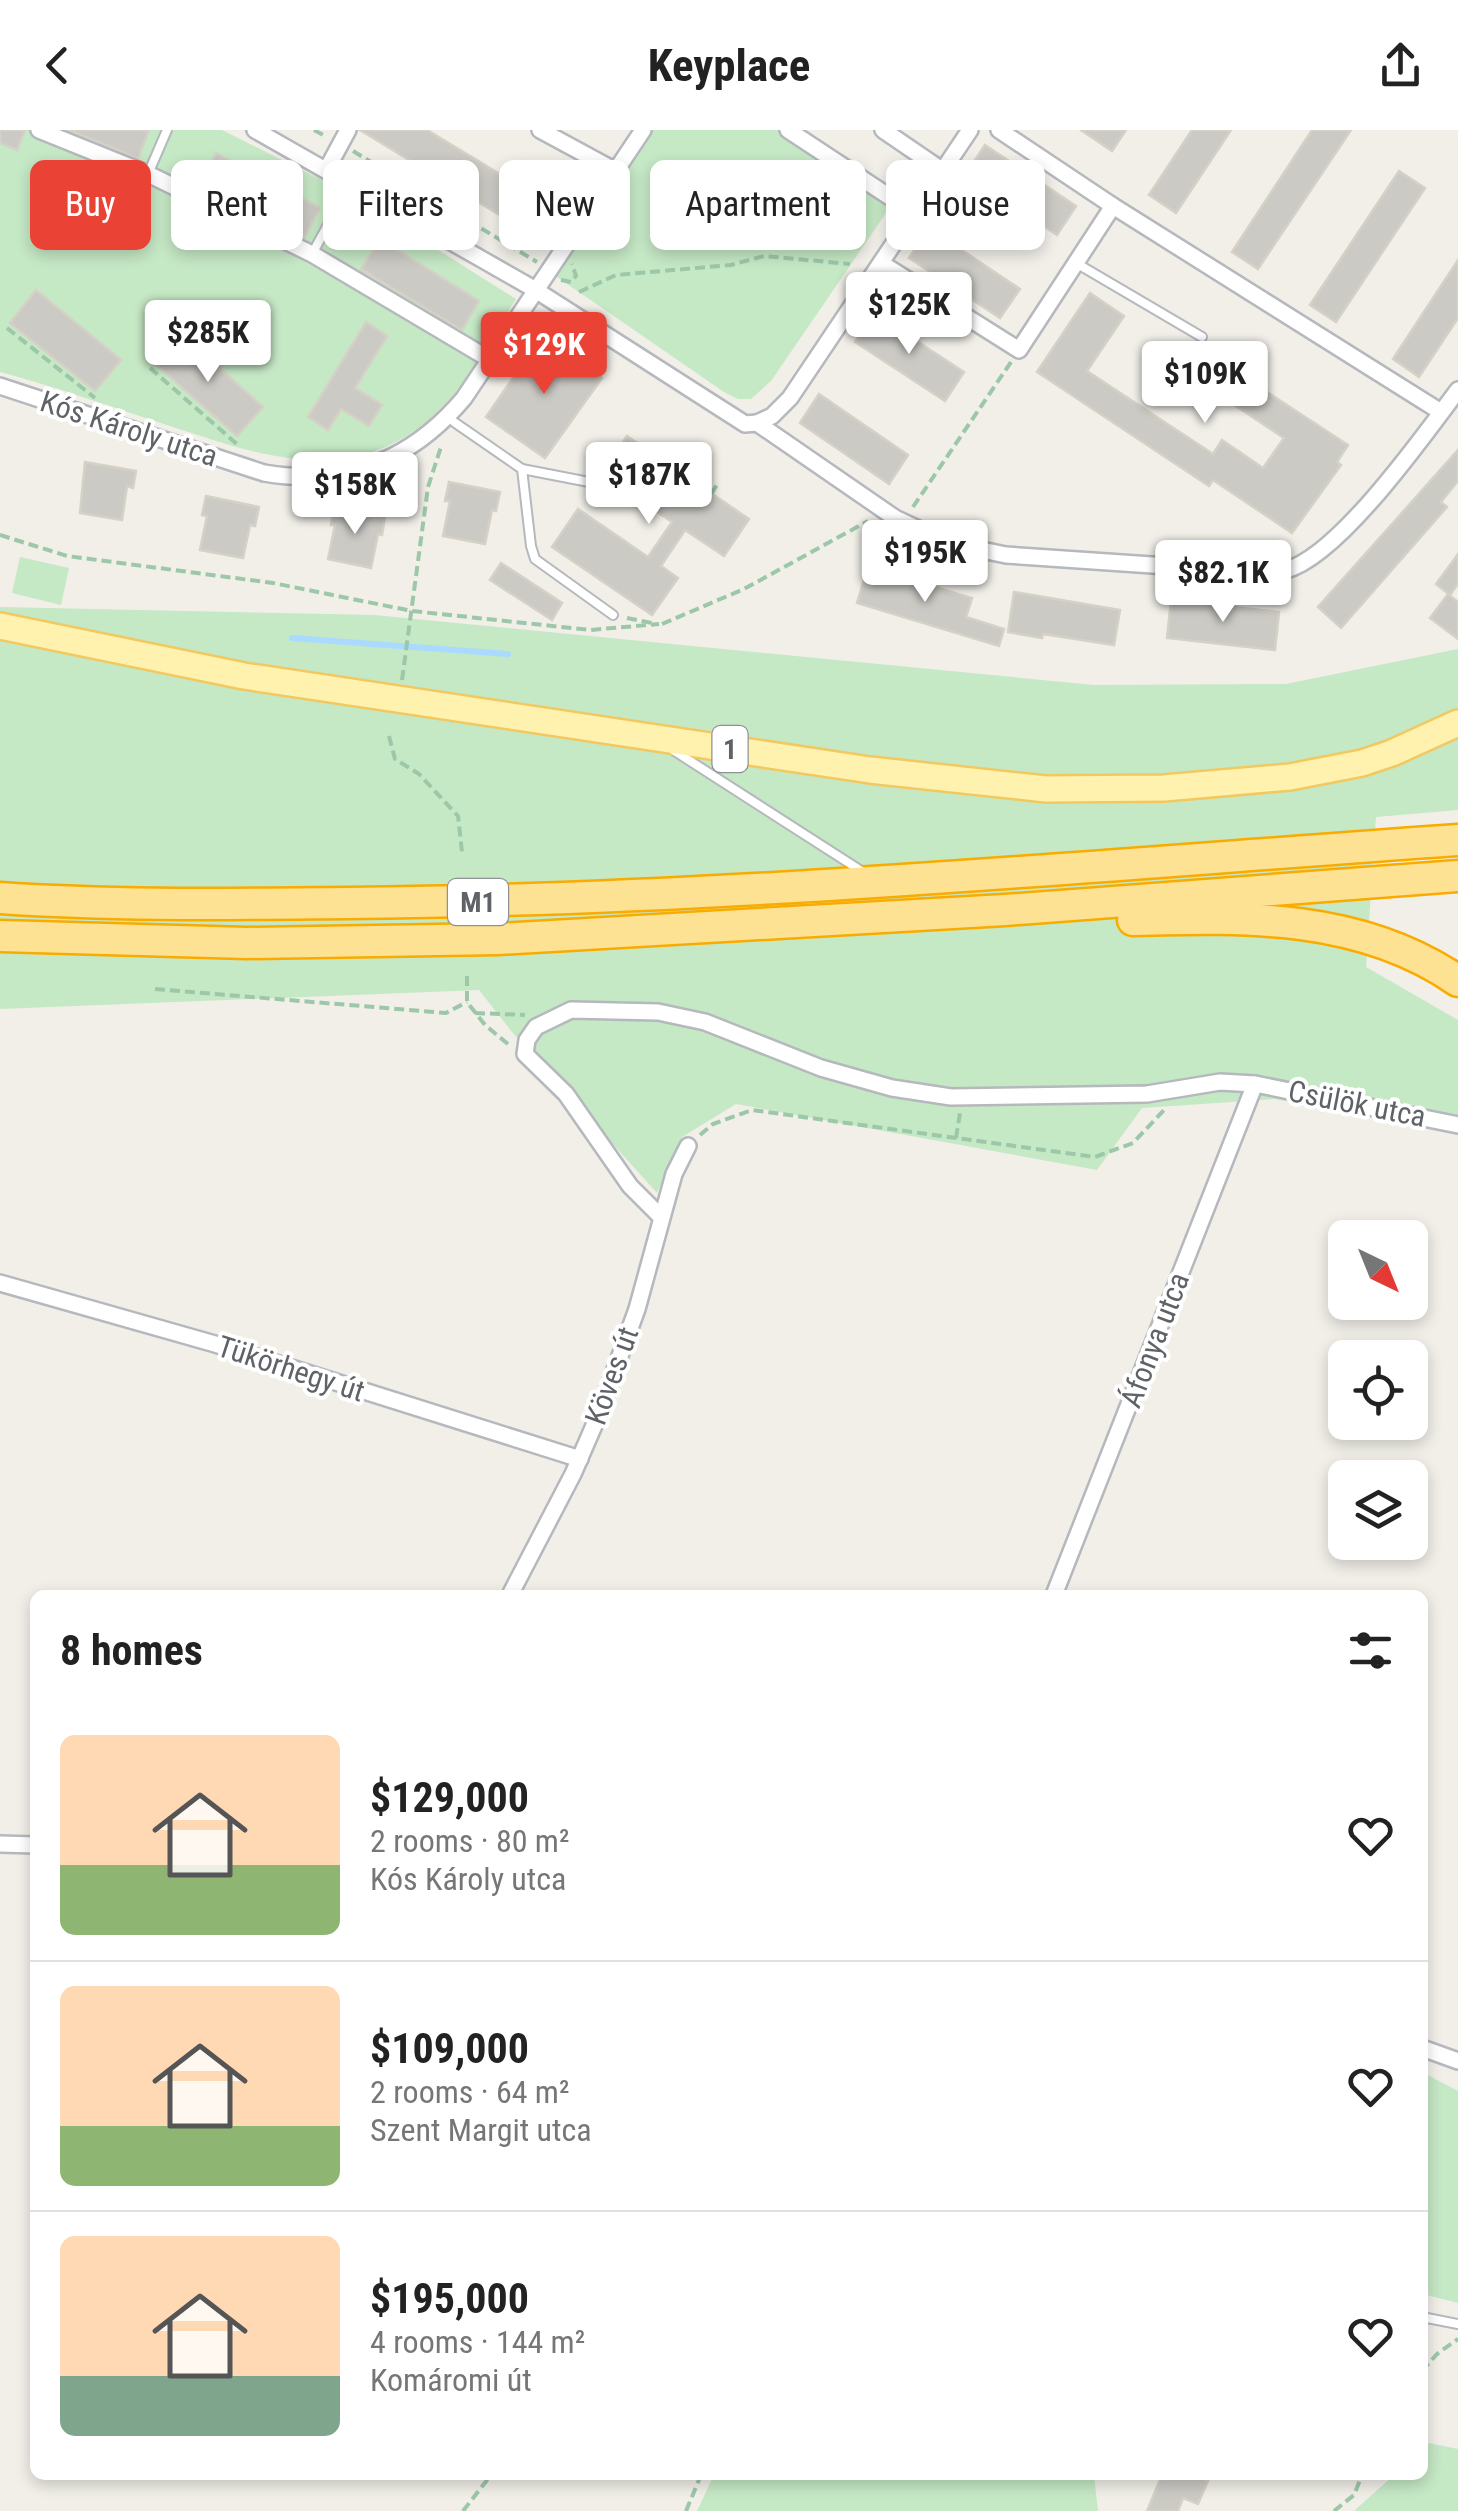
<!DOCTYPE html>
<meta charset="utf-8">
<style>
:root{--surface:#fff;--page:#f6f6f6;--text:#222;--muted:#767676;--line:#e0e0e0;--accent:#ea4335}
body{margin:0;font-family:"Roboto Condensed",sans-serif;background:var(--page);color:var(--text);height:100vh;display:flex;flex-direction:column;font-size:38px;white-space:nowrap}
*{box-sizing:border-box;margin:0}
p{font-size:32px;color:var(--muted)}
.icon{flex:none;width:55px;height:55px;fill:none;stroke:currentColor;stroke-width:2;stroke-linecap:round;stroke-linejoin:round}
.map{position:relative;flex:1;overflow:hidden}
.sheet{position:absolute;left:30px;top:1460px;width:1398px;height:890px;display:flex;flex-direction:column;background:var(--surface);border-radius:15px;box-shadow:0 5px 15px #0003}
.sheet>*{flex:none}
.banner{position:absolute;left:30px;top:30px;width:1400px;height:90px;display:flex;gap:20px}
.needle{width:65px;rotate:137deg}
.fabs{position:absolute;left:1328px;top:1090px;display:grid;gap:20px}
.fabs a{display:grid;place-items:center;width:100px;height:100px;border-radius:15px;background:var(--surface);box-shadow:0 5px 15px #0003;font-size:50px}
.price{position:absolute;translate:-50% -85px;padding:0 22px;border-radius:10px;background:#fff;color:#222;font-size:32px;line-height:65px;filter:drop-shadow(0 2px 5px #0008)}
.price::after{content:'';position:absolute;left:50%;top:60px;width:30px;height:22px;margin-left:-15px;background:inherit;clip-path:polygon(0 0,100% 0,50% 100%)}
.price.selected{background:var(--accent);color:#fff}
ul{padding:0;list-style:none}
li{display:flex;align-items:center;gap:30px;height:250px;padding:0 30px}
li+li{border-top:2px solid var(--line)}
li span{display:grid;place-items:center;flex:none;width:280px;height:200px;border-radius:15px;color:#555}
li>.icon{margin-inline-start:auto}
span .icon{width:120px;height:120px;fill:#fffc;stroke-width:1}
li b{font-size:42px}
h2{display:flex;justify-content:space-between;align-items:center;height:120px;padding:0 30px;font-size:42px}
.chip{padding:0 35px;border-radius:15px;background:var(--surface);box-shadow:0 5px 15px #0003;font-size:35px;line-height:90px}
.chip.selected{background:var(--accent);color:#fff}
header{display:flex;justify-content:space-between;align-items:center;height:130px;padding:0 30px;background:var(--surface);font-size:45px;font-weight:700}
.map>svg:first-child{display:block}
.green{fill:#c5e8c5}
.lines{fill:none;stroke-linecap:round;stroke-linejoin:round}
.stream{stroke:#aadaff;stroke-width:6}
.building{fill:#cccac5;stroke:#d6d1c6;stroke-width:2.5}
.service-casing{stroke:#b5b8bc;stroke-width:12}
.minor-casing{stroke:#b5b8bc;stroke-width:20}
.primary-casing{stroke:#f2c960;stroke-width:30}
.motorway-casing{stroke:#f9ab00;stroke-width:35}
.path{stroke:#9cc7a9;stroke-width:4;stroke-dasharray:10 5;stroke-linecap:butt}
.service{stroke:#fff;stroke-width:8}
.minor{stroke:#fff;stroke-width:15}
.primary{stroke:#fff2af;stroke-width:25}
.motorway{stroke:#fde293;stroke-width:30}
.labels{text-anchor:middle;stroke-width:8;stroke-linejoin:round;paint-order:stroke}
.shield{fill:#fff;stroke:#8f9295;stroke-width:2.5}
.shield-label{font-size:28px;font-weight:bold;fill:#5f6368}
.street-label{font-size:30px;fill:#5f6368;stroke:#fff}
</style>
<header><svg class="icon" aria-label="back" viewBox="0 0 24 24"><path d="M15 5l-7 7 7 7"/></svg>Keyplace<svg class="icon" aria-label="share" viewBox="0 0 24 24"><path d="M12 15V3M7 8l5-5 5 5M5 13v7h14v-7"/></svg></header>
<div class="map">
<svg width="1458" height="2381" viewBox="0 0 1458 2381">
<rect width="100%" height="100%" fill="#f1efe8"/>
<g class="green">
<path d="M0,0h222l124,62 170,107c-25,40 -47,85 -83,117 -83,74 -174,39 -266,9 -55,-18 -111,-38 -167,-53z"/>
<polygon points="643,0 788,0 891,68 884,86 771,251 751,269 738,269 724,262 547,140"/>
<polygon points="20,427 69,438 61,475 12,463"/>
<polygon points="0,477 374,485 1094,555 1286,554 1458,519 1458,680 1376,687 1366,837 1458,890 1458,999 1274,969 1142,978 1097,1040 736,974 682,1007 657,1063 512,902 479,860 0,879"/>
<polygon points="1422,1942 1458,1961 1458,2173 1423,2164"/>
<polygon points="1429,2313 1458,2319 1458,2381 1354,2381 1394,2345 1422,2345 1423,2319"/>
<polygon points="714,2345 1094,2345 1098,2381 697,2381"/>
</g>
<g class="lines">
<polyline class="stream" points="292,508 508,524"/>
</g>
<g class="building">
<polygon points="0,0 25,0 17,20 0,13"/>
<polygon points="69,0 149,0 138,28"/>
<polygon points="360,0 427,0 526,60 542,35 572,53 536,107"/>
<polygon points="1081,0 1126,0 1112,21"/>
<polygon points="1192,0 1231,0 1176,83 1149,65"/>
<polygon points="1312,0 1351,0 1258,139 1232,122"/>
<polygon points="985,15 1076,76 1057,105 966,44"/>
<polygon points="216,23 320,78 304,108 199,56"/>
<polygon points="1399,41 1425,58 1336,192 1310,175"/>
<polygon points="83,54 102,64 94,81 75,71"/>
<polygon points="929,98 1020,159 1000,188 909,128"/>
<polygon points="380,109 479,171 462,200 361,139"/>
<polygon points="1458,130 1458,188 1419,247 1393,229"/>
<polygon points="36,160 121,230 95,261 10,193"/>
<polygon points="1090,163 1124,186 1087,241 1213,324 1222,310 1263,338 1284,308 1216,263 1232,239 1348,315 1337,332 1341,335 1292,403 1213,350 1209,356 1037,242"/>
<polygon points="874,183 964,242 945,271 855,212"/>
<polygon points="366,192 387,206 355,258 382,275 369,296 341,279 328,300 308,287"/>
<polygon points="180,203 263,277 237,306 154,233"/>
<polygon points="542,206 602,248 545,328 486,287"/>
<polygon points="819,264 908,325 889,354 800,293"/>
<polygon points="627,306 749,389 724,426 685,400 661,436 678,448 652,485 552,417 578,379 648,427 672,392 601,344"/>
<polygon points="1458,320 1458,351 1441,372 1447,377 1341,498 1318,477"/>
<polygon points="85,332 136,341 133,358 127,356 122,390 80,383"/>
<polygon points="449,352 500,362 496,381 492,380 485,414 443,406 450,371 445,371"/>
<polygon points="206,366 259,377 255,396 250,395 243,428 200,420 207,386 202,385"/>
<polygon points="334,377 385,387 382,405 378,404 371,438 328,429 335,395 331,395"/>
<polygon points="1458,424 1458,454 1450,465 1436,454"/>
<polygon points="501,433 562,473 552,490 490,450"/>
<polygon points="868,437 972,468 966,487 1004,499 999,516 857,473"/>
<polygon points="1014,462 1120,480 1114,515 1043,504 1042,508 1008,502"/>
<polygon points="1448,464 1458,472 1458,509 1430,488"/>
<polygon points="1171,470 1279,482 1275,520 1167,508"/>
<polygon points="1162,2345 1194,2345 1208,2351 1198,2374 1183,2368 1178,2381 1147,2381"/>
</g>
<g class="lines">
<g class="service-casing">
<g id="service">
<polyline points="148,44 167,0"/>
<polyline points="312,124 351,53"/>
<polyline points="1076,133 1202,207"/>
<polyline points="454,292 522,339 531,416 535,429 613,485"/>
<polyline points="522,339 589,352"/>
<polyline points="673,620 863,742"/>
<polyline points="1422,2187 1458,2194"/>
</g>
</g>
<g class="minor-casing">
<g id="minor">
<polyline points="39,0 148,44 312,124 489,229"/>
<path d="M255,0l279,159 211,135 12,-1 138,95 53,25 58,12 249,17c9,-1 21,0 31,-2 53,-14 138,-135 172,-180"/>
<polyline points="540,0 614,40"/>
<polyline points="788,0 914,83"/>
<polyline points="883,0 943,41"/>
<polyline points="999,0 1113,76 1441,282"/>
<polyline points="327,39 348,0"/>
<polyline points="881,133 1019,220 1113,76"/>
<path d="M0,256l264,87c81,14 147,-12 200,-75l179,-268"/>
<polyline points="757,293 772,286 790,268 970,0"/>
<polyline points="660,1086 630,1056 566,964 525,924 527,910 536,897 571,880 658,882 705,892 821,938 892,958 951,967 1147,964 1220,952 1255,954 1458,995"/>
<polyline points="0,1153 215,1214 580,1329"/>
<polyline points="510,1465 573,1344 599,1284 637,1179 674,1044 688,1016"/>
<polyline points="1054,1465 1255,954"/>
<polyline points="0,1714 35,1715"/>
<polyline points="1422,1918 1458,1931"/>
</g>
</g>
<g class="primary-casing">
<polyline id="primary" points="0,496 244,546 870,640 1046,659 1164,658 1290,647 1362,633 1392,623 1458,593"/>
</g>
<g class="motorway-casing">
<g id="motorway">
<path d="M0,768c116,8 232,6 348,5 371,-3 740,-37 1110,-63"/>
<path d="M1133,790c113,-3 228,-6 325,61"/>
<polyline points="0,806 247,813 498,809 1005,780 1458,746"/>
</g>
</g>
<g class="path">
<polyline points="314,0 327,7"/>
<polyline points="353,21 537,132"/>
<polyline points="561,150 571,152 576,146 572,134"/>
<polyline points="579,162 616,145 731,135 764,126 850,134"/>
<polyline points="7,198 95,268"/>
<polyline points="549,211 558,198"/>
<polyline points="150,238 238,315"/>
<polyline points="711,364 719,352"/>
<polyline points="913,377 1011,232"/>
<polyline points="0,405 67,426 273,453 412,481 590,500 659,494"/>
<polyline points="627,488 652,493"/>
<polyline points="662,494 744,459 868,391"/>
<polyline points="402,550 428,357 442,314"/>
<polyline points="389,606 395,629 419,644 458,686 462,722"/>
<polyline points="467,846 467,872 485,895 508,914"/>
<polyline points="155,859 446,883 467,872"/>
<polyline points="475,883 525,885"/>
<polyline points="700,1005 713,994 752,980 1095,1027 1133,1013 1164,980"/>
<polyline points="956,1008 960,983"/>
<polyline points="1422,2241 1437,2224 1458,2209"/>
<polyline points="1109,2345 1109,2350"/>
<polyline points="463,2381 491,2345"/>
<polyline points="686,2381 701,2345"/>
<polyline points="1334,2381 1354,2365 1362,2345"/>
</g>
<use href="#service" class="service"/>
<use href="#minor" class="minor"/>
<use href="#primary" class="primary"/>
<use href="#motorway" class="motorway"/>
</g>
<g class="labels">
<g class="shield">
<rect x="712.5" y="596" width="35" height="46" rx="8"/>
<rect x="448" y="749" width="60" height="46" rx="8"/>
</g>
<g class="shield-label">
<text x="730" y="629">1</text>
<text x="478" y="782">M1</text>
</g>
<g class="street-label">
<text transform="translate(129 299) rotate(18)" y="10">Kós Károly utca</text>
<text transform="translate(1357 974) rotate(11)" y="10">Csülök utca</text>
<text transform="translate(1155 1210) rotate(-69)" y="10">Áfonya utca</text>
<text transform="translate(291 1239) rotate(18)" y="10">Tükörhegy út</text>
<text transform="translate(612 1246) rotate(-70)" y="10">Köves út</text>
</g>
</g>
</svg>
<div class="fabs">
<a><svg class="needle" viewBox="-14 -14 28 28"><path d="M0-13l5 13h-10z" fill="#e53935"/><path d="M0 13l5-13h-10z" fill="#767676"/></svg></a>
<a><svg class="icon" aria-label="locate" viewBox="0 0 24 24"><circle cx="12" cy="12" r="6"/><path d="M12 2v4M12 18v4M2 12h4M18 12h4"/></svg></a>
<a><svg class="icon" aria-label="layers" viewBox="0 0 24 24"><path d="M12 4l9 5-9 5-9-5zM3 14l9 5 9-5"/></svg></a>
</div>
<b class="price" style="left:909px;top:227px">$125K</b>
<b class="price" style="left:208px;top:255px">$285K</b>
<b class="price selected" style="left:544px;top:267px">$129K</b>
<b class="price" style="left:1205px;top:296px">$109K</b>
<b class="price" style="left:649px;top:397px">$187K</b>
<b class="price" style="left:355px;top:407px">$158K</b>
<b class="price" style="left:925px;top:475px">$195K</b>
<b class="price" style="left:1223px;top:495px">$82.1K</b>
<div class="banner">
<a class="chip selected">Buy</a>
<a class="chip">Rent</a>
<a class="chip">Filters</a>
<a class="chip">New</a>
<a class="chip">Apartment</a>
<a class="chip">House</a>
</div>
<section class="sheet">
<h2>8 homes<svg class="icon" aria-label="filters" viewBox="0 0 24 24"><path d="M4 7h16M4 17h16"/><circle cx="9" cy="7" r="2"/><circle cx="15" cy="17" r="2"/></svg></h2>
<ul>
<li><span style="background:linear-gradient(#ffd9b3 65%,#8fb573 0)"><svg class="icon" aria-label="home" viewBox="0 0 24 24"><path d="M3 11l9-7 9 7M6 9v11h12V9"/></svg></span><div><b>$129,000</b><p>2 rooms · 80 m²</p><p>Kós Károly utca</p></div><svg class="icon" aria-label="heart" viewBox="0 0 24 24"><path d="M12 20l-8-8c-3-5 5-10 8-4 3-6 11-1 8 4z"/></svg></li>
<li><span style="background:linear-gradient(#ffd9b3 70%,#8fb573 0)"><svg class="icon" aria-label="home" viewBox="0 0 24 24"><path d="M3 11l9-7 9 7M6 9v11h12V9"/></svg></span><div><b>$109,000</b><p>2 rooms · 64 m²</p><p>Szent Margit utca</p></div><svg class="icon" aria-label="heart" viewBox="0 0 24 24"><path d="M12 20l-8-8c-3-5 5-10 8-4 3-6 11-1 8 4z"/></svg></li>
<li><span style="background:linear-gradient(#ffd9b3 70%,#7fa58c 0)"><svg class="icon" aria-label="home" viewBox="0 0 24 24"><path d="M3 11l9-7 9 7M6 9v11h12V9"/></svg></span><div><b>$195,000</b><p>4 rooms · 144 m²</p><p>Komáromi út</p></div><svg class="icon" aria-label="heart" viewBox="0 0 24 24"><path d="M12 20l-8-8c-3-5 5-10 8-4 3-6 11-1 8 4z"/></svg></li>
</ul>
</section>
</div>
